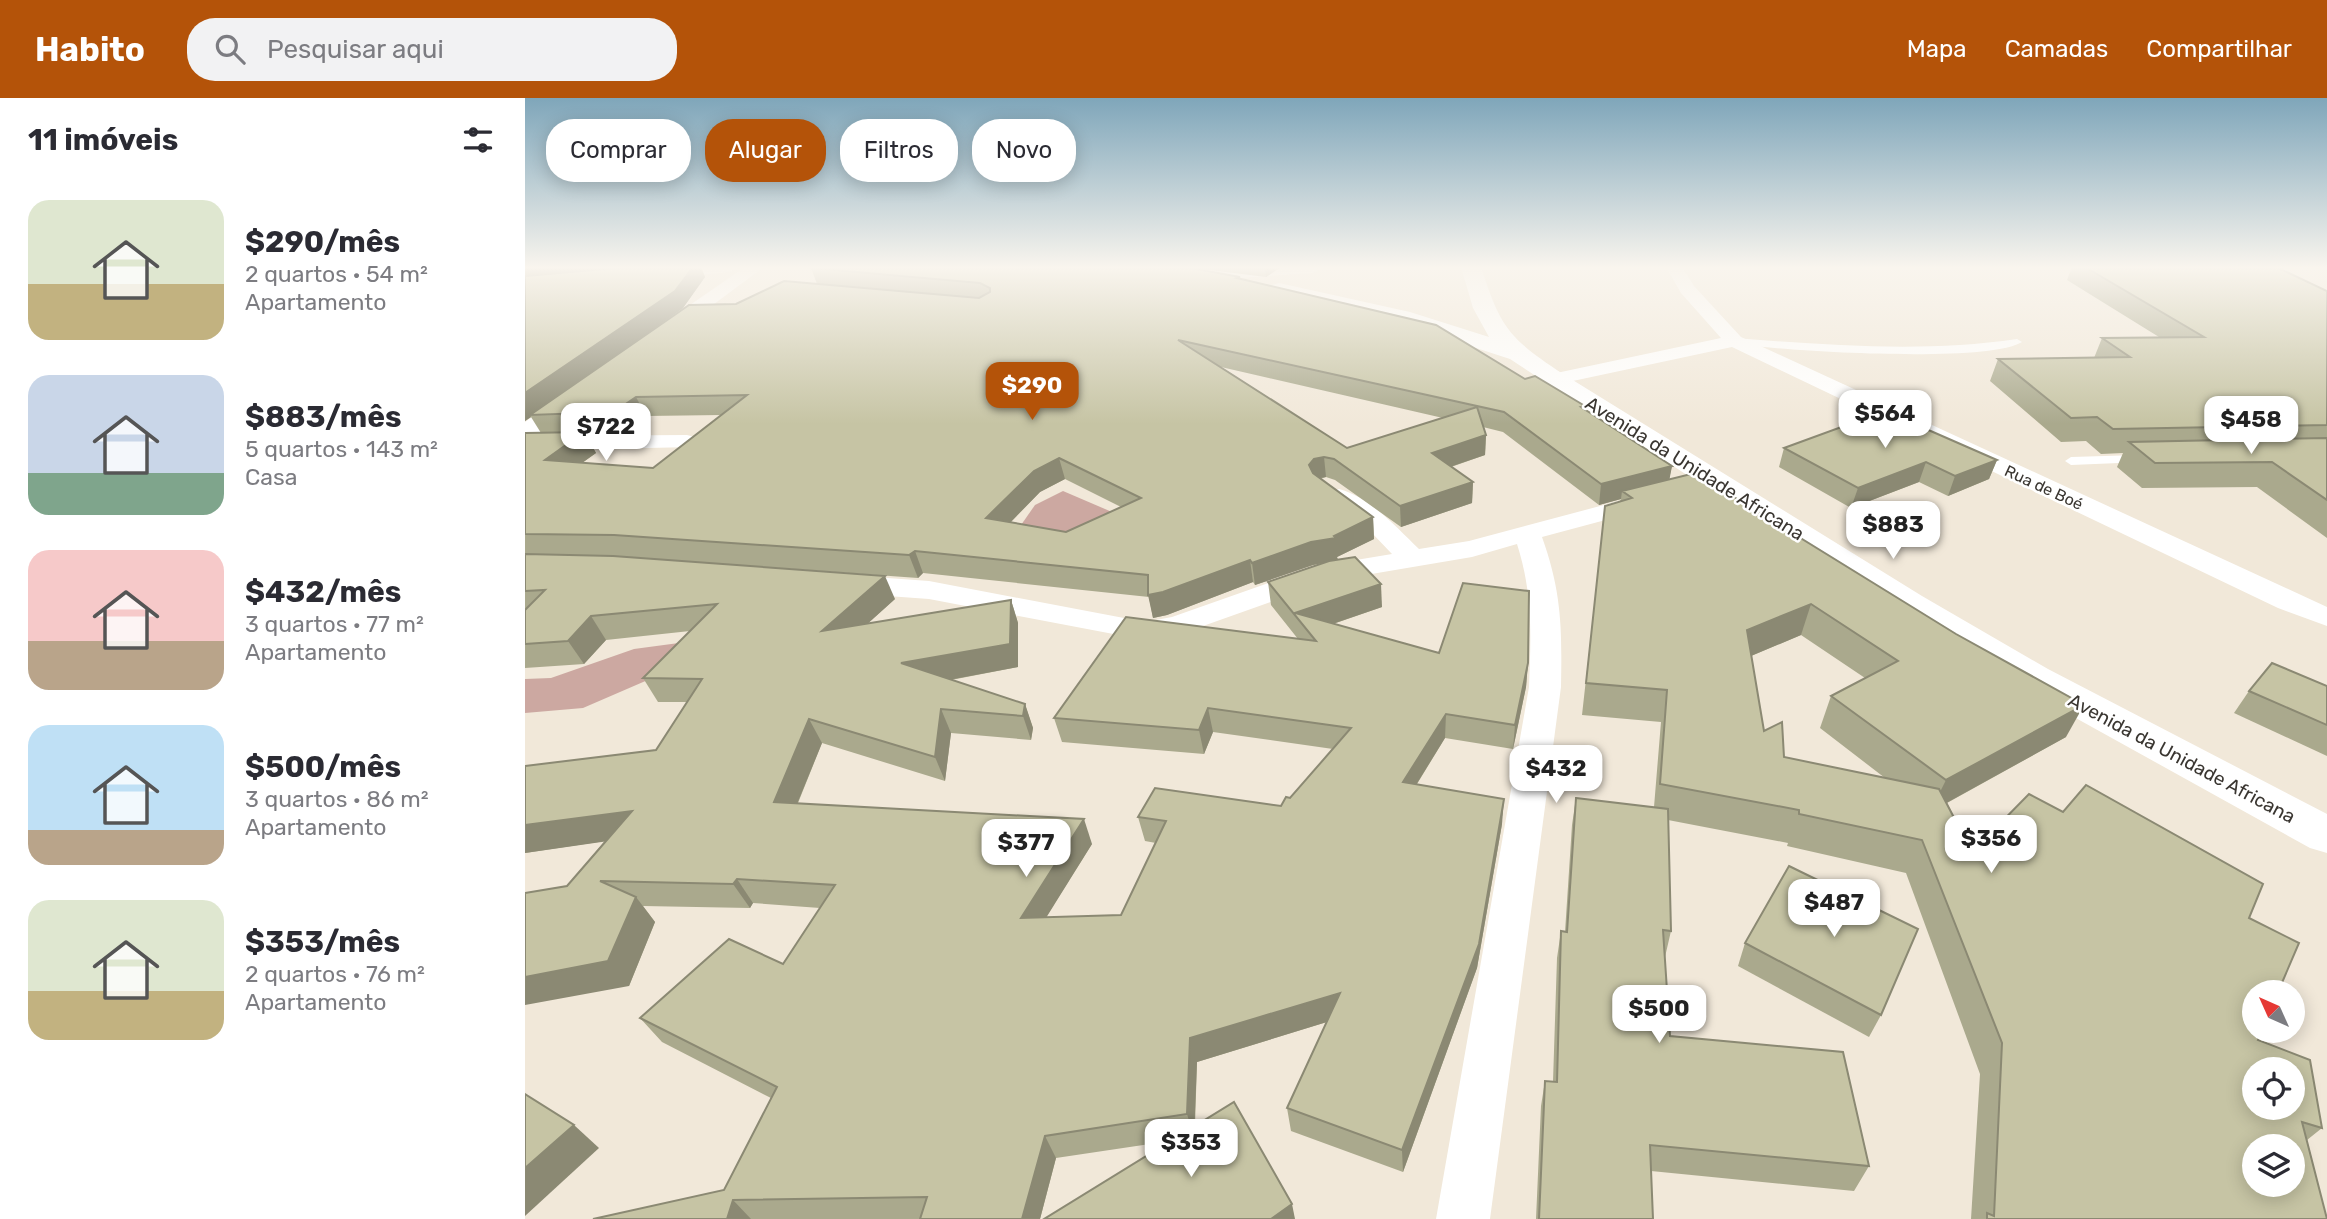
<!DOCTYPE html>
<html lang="pt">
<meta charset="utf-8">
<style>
:root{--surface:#fff;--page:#f2f2f3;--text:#2b2b33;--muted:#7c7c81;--accent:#b45309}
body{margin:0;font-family:Rubik,sans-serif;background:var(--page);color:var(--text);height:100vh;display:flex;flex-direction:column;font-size:26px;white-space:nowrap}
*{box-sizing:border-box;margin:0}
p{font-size:23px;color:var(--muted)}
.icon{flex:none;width:38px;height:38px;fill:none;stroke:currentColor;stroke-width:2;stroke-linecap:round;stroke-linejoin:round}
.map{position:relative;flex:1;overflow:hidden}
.sheet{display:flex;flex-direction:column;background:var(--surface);width:525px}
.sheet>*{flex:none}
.banner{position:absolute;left:21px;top:21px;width:665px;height:63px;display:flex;gap:14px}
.needle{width:46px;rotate:315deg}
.controls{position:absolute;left:1717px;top:882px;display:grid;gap:14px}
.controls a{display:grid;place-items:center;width:63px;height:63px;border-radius:50%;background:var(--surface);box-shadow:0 4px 18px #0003;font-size:35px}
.price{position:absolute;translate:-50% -60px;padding:0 16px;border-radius:14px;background:#fff;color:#222;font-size:23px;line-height:46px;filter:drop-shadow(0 2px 4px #0008)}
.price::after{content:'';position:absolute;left:50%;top:42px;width:21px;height:16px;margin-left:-10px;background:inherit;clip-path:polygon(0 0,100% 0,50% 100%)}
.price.selected{background:var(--accent);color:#fff}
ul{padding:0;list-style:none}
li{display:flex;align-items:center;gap:21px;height:175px;padding:0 28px}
li span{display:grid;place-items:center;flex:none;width:196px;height:140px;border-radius:21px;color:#555}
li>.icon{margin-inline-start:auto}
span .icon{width:84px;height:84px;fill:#fffc;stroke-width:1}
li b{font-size:30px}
h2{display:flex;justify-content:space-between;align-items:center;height:84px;padding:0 28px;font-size:30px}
.pill{padding:0 24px;border-radius:28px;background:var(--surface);box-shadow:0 4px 18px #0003;font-size:24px;line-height:63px}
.pill.selected{background:var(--accent);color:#fff}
header{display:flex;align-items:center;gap:42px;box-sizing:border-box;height:98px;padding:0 35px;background:var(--accent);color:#fff}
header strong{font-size:33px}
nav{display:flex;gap:38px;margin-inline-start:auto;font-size:24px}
.search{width:490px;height:63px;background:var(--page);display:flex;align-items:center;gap:18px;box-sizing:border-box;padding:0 24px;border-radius:28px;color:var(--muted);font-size:26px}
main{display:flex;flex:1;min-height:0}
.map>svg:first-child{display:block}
.forest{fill:#cca8a1}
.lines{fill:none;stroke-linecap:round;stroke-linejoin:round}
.lane{fill:#fff;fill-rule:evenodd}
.street{fill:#fff;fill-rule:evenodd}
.secondary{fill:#fff;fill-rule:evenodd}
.wall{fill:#aaa98d;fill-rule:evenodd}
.shaded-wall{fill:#8b8973}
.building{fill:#c6c4a4;stroke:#8b8973;stroke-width:2;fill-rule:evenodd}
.labels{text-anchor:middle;stroke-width:5;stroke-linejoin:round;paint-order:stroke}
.far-street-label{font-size:16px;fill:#3a3631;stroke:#fff}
.street-label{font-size:19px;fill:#3a3631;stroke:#fff}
</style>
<header>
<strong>Habito</strong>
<div class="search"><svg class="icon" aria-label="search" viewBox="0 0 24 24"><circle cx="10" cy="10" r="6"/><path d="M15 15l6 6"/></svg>Pesquisar aqui</div>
<nav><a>Mapa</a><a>Camadas</a><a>Compartilhar</a></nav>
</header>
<main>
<section class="sheet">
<h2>11 imóveis<svg class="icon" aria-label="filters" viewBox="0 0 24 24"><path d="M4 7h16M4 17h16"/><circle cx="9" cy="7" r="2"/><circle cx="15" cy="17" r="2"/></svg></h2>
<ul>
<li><span style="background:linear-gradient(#dfe7d0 60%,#c2b280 0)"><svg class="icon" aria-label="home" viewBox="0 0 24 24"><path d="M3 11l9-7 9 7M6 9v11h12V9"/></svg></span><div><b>$290/mês</b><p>2 quartos · 54 m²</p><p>Apartamento</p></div></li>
<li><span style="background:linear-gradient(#c9d6e8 70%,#7fa58c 0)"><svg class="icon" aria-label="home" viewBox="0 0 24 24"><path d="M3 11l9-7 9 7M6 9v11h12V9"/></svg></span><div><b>$883/mês</b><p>5 quartos · 143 m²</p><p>Casa</p></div></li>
<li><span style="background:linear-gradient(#f6c9c9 65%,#b9a48a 0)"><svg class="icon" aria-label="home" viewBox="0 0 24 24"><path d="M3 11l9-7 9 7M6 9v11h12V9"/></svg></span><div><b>$432/mês</b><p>3 quartos · 77 m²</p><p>Apartamento</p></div></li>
<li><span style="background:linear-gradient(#bfe0f5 75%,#b9a48a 0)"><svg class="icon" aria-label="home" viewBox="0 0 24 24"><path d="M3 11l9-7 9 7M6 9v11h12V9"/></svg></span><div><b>$500/mês</b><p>3 quartos · 86 m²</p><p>Apartamento</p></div></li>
<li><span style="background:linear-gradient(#dfe7d0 65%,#c2b280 0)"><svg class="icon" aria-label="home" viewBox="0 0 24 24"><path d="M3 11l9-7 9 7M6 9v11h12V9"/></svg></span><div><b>$353/mês</b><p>2 quartos · 76 m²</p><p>Apartamento</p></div></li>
</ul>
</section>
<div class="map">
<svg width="1802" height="1121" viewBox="0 0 1802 1121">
<rect width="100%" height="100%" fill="#f1e8d9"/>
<g class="forest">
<polygon points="538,393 601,420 559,449 489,437 510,407"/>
<polygon points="221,536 169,562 58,610 0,615 0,581 26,580 109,551"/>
</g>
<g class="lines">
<g class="lane">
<path d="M1209,240c95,7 188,15 283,1l5,3c-34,22 -245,9 -291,1v-4z"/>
<polygon points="1614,357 1620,361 1618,364 1546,367 1540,363 1546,359"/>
</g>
<g class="street">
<polygon points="152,169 213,169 205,174 134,181 126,176 128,173"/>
<polygon points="220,169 239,169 150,235 136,235 134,231 136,227"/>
<polygon points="1141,169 1157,169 1169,188 1216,239 1802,509 1802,528 1753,510 1207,249 1029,287 1022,285 1019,281 1022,277 1196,240 1156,195"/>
<polygon points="44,297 52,298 55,303 52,308 8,340 0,342 0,324 36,298"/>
<polygon points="162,337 170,339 174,344 170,349 22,352 14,350 10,345 14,340 22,338"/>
<path d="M814,391c31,8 58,39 80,60l50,-8 176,-47 9,3 4,5 -4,5 -112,30c20,56 20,92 19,150l-71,532h-54l93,-532c2,-51 4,-93 -12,-143l-45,13 -142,24 -141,50 -44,9 -216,-41 -83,-6 -10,-3 -4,-6 4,-6 10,-3 83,6 216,41 27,-5 142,-50 78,-13 -21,-22 -41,-30 -4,-5 4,-5z"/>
</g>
<g class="secondary">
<polygon points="693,169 798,169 788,175 667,183 660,181 657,177 660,173"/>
<path d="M936,169h20c20,62 28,71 82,107l359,222 126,73 279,145v39l-17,-5 -290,-161 -124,-75 -386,-253 -114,-37 -124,-29 -3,-4 3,-4 7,-2 131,29 79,25 -16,-29z"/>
</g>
</g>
<g class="wall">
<path d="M0,169h176l4,10 -22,31 -43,31 96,-35 81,-20 -6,-16 429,11 285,100 60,30 87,57 -3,13 397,258 -119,66 25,49 277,66 9,122 64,88 -15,12 20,79h-356l9,-145 -74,-201 -119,-27 1,-3 -120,-23 3,111 -6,26 5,79 199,130 -15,25 -203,-20 2,48h-117l5,-113 4,-25 8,1 4,-124 4,-27 4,1 7,-107 4,-27 78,9 7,-85 -79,-7 20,-180 19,-36 -22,6 -96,-73 -20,-5 3,8 -1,20 -34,12 22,15 -1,21 -71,24 -66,-47 -9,-3 -6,2 53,38 1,22 -37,18 1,3 44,47 -49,17 106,29 89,10 -2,24 -13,62 -68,-11 -28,46 85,40 -25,144 -74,204 -112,-41 -4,-23 40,-86 -130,40 -2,64 -25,15 -114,17 -16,61h-447l131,-29 47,-92 -109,-56 -22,-24 143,-54 37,-56 -67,-5 -3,5 -107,-2 12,16 -26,64 -62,-100 38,-45 -80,12v-87l131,-16 31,-48h-29l-15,-24 47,-47 -84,9 -22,24 -59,4v-235h16l-10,-16 -6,4 1,-145zM696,269l222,51 -96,30zM196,317l-68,53 -71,-5 14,-10 -11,-20 40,-1 21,-16zM540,381l56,28 -55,25 -56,-9 30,-31zM102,459l291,21 5,-5 226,24 4,21 14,-3 86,-33 2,3 58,-20 12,-3 -57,20 3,23 27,34 -244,79 8,24 142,12 9,-22 120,17 -43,49 -9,8 -143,11 7,24 11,2 -35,72 -75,2 46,-73 -294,-41 24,-60 123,38 6,-48 80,7 2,-12 -8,-24 -74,-24 67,-13v-44l-7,-23 -144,24 28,-25zM1276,537l64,43 -34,18 -11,32 65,50 -101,-21 -20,-26 -13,-75z"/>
<polygon points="661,169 756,169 741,179"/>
<polygon points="1547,169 1751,169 1802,193 1802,440 1732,389 1617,390 1592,369 1598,355 1576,356 1561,343 1536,344 1465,283 1473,261 1569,260 1577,240 1634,239 1542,182"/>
<polygon points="1259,350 1472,362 1464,381 1423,398 1394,384 1326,410 1254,369"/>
<polygon points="1802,588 1802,658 1709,615 1724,593"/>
<polygon points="1220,845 1356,917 1344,939 1213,868"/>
</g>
<g class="shaded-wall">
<polygon points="0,169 118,169 2,180 0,176"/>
<polygon points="168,169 176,169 180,179 158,210 8,317 5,317 6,319 0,323 0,295"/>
<polygon points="740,169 756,169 741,179"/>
<polygon points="111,299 121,318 100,334 89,314"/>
<polygon points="59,334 71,355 33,382 20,362"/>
<polygon points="961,337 960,357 907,375 907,355"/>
<polygon points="799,359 801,379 790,381 784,367 789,361"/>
<polygon points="534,360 540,381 515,394 468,442 461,420 509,373"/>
<polygon points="1472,362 1464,381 1423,398 1430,378"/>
<polygon points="1401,364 1394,384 1326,410 1333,390"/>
<polygon points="1147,368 1143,389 1097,393 1096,401 1074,407 1076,386"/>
<polygon points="948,384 947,405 876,429 875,408"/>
<polygon points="848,419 849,441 812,459 813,462 788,467 730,487 727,465 786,444 809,438"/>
<polygon points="390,453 398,475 393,480 384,457"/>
<polygon points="725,462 728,484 642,517 628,520 623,497"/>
<polygon points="360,478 370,501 308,557 297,533"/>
<polygon points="856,486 857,509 784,534 770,515"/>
<polygon points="486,502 493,525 493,569 386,589 376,565"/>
<polygon points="1286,506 1276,537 1214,563 1222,532"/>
<polygon points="66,518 81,542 59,566 43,543"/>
<polygon points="1003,565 1001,589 988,651 990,627"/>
<polygon points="500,606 508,630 506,642 498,618"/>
<polygon points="1559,607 1541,639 1405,714 1421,682"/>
<polygon points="683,610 688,634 679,656 674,632"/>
<polygon points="416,611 426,635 420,683 410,659"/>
<polygon points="921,616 920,640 878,708 878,684"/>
<polygon points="284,621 297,645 263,728 249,704"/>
<polygon points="979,701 977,726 952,870 878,1074 877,1052"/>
<polygon points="107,713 125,737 0,755 0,727"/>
<polygon points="559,721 567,746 506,844 496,820"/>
<polygon points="212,781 228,805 225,810 208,786"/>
<polygon points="111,799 130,824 104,888 0,907 0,879"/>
<polygon points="815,895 818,919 672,964 669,1039 662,1016 665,940"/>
<polygon points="49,1027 74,1050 0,1118 0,1070"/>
<polygon points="520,1038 531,1060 515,1121 497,1121"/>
<polygon points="208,1102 226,1121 202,1121"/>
<polygon points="767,1106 770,1121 746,1121"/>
</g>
<g class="building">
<polygon points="103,169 168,169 150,193 0,295 0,178"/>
<path d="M289,169h363l14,1 49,9 -3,1 199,47 89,54 10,-3 50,30 -4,1 91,59 -71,18 -97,-72 -326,-72 169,108 130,-41 9,28 -54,18 41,29 -73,24 -66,-47 -10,-2 -10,2 -5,6 4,8 60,44 -39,19 2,2 -25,4 -59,21 -2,-3 -87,32 -15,3v-20l-233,-24 -6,4 -295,-20 -89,-1v-101l59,-1 -39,28 108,8 94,-73 -111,2 -22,15 -84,3 159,-110 47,-1 48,-23 195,17 11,-6v-4l-10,-5 -169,-15zM534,360l82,40 -75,34 -80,-14 48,-47z"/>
<polygon points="1560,169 1751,169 1802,193 1802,327 1588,331 1572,319 1546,320 1473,261 1605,259 1577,240 1679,239"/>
<polygon points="1360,313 1472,362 1430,378 1401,364 1333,390 1259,350"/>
<polygon points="1802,340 1802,402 1747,364 1630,365 1604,344"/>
<path d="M1170,375l261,161 128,71 -138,75 -115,-84 67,-35 -87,-57 -64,26 17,101 18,-9 2,35 155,32 33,63 57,-58 34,18 23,-27 177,99 -14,34 50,25 -21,49h-24v39h8l-4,9 52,20 12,68 -20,-6 25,97h-340v-6l7,3 8,-173 -80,-203 -123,-26v-4l-139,-26 7,-94 -81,-7 19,-177 27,-8 -10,-7zM1729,971h39v39h-39zM1729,1048h39v39h-39z"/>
<polygon points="0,456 88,458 360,478 297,533 486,502 485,546 376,565 500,606 498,618 416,611 410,659 284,621 249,704 559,721 496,820 596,817 641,723 613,719 630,690 756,708 761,699 765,700 826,630 683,610 674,632 529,620 601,519 791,543 743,484 804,463 830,459 856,486 770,515 914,555 938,485 1004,493 1003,565 990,627 921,616 878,684 979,701 954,846 877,1052 762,1010 815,895 665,940 662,1016 520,1038 497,1121 395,1121 402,1099 208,1102 202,1121 68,1121 199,1092 252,989 115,920 204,841 258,866 310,787 212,781 208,786 75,783 111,799 83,863 0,879 0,795 42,788 107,713 0,727 0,668 131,652 177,581 118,580 192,506 66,518 43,543 0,546 0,512 20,492 0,493"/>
<polygon points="1747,565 1802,588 1802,627 1724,593"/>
<polygon points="1051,700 1143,711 1146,833 1138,832 1145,938 1318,954 1344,1068 1125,1047 1128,1121 1014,1121 1020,983 1032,984 1036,833 1042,834"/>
<polygon points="1264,768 1393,831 1356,917 1220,845"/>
<polygon points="0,996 49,1027 0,1070"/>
<polygon points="709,1004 767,1106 746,1121 519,1121"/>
</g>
<linearGradient id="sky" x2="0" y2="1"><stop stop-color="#7fa6ba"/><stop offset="0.52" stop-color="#f9f5ee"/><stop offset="1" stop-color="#f9f5ee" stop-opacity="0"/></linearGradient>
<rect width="1802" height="326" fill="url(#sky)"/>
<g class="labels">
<g class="far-street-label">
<text transform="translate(1519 389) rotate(25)" y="6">Rua de Boé</text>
</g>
<g class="street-label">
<text transform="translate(1170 370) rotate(32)" y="7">Avenida da Unidade Africana</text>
<text transform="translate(1657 660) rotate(28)" y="7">Avenida da Unidade Africana</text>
</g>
</g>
</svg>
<div class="controls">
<a><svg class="needle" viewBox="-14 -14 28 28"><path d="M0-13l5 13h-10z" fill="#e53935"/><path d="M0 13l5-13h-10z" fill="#7c7c81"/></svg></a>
<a><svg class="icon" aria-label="locate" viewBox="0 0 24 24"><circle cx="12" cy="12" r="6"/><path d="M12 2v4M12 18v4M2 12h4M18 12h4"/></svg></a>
<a><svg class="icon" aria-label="layers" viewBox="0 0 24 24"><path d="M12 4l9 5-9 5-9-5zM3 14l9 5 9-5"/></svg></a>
</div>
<b class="price selected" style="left:507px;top:324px">$290</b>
<b class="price" style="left:1360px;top:352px">$564</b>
<b class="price" style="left:1726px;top:358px">$458</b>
<b class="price" style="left:81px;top:365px">$722</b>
<b class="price" style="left:1368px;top:463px">$883</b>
<b class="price" style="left:1031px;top:707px">$432</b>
<b class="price" style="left:1466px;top:777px">$356</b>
<b class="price" style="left:501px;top:781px">$377</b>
<b class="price" style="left:1309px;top:841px">$487</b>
<b class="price" style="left:1134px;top:947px">$500</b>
<b class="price" style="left:666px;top:1081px">$353</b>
<div class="banner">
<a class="pill">Comprar</a>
<a class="pill selected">Alugar</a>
<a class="pill">Filtros</a>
<a class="pill">Novo</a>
</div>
</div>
</main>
